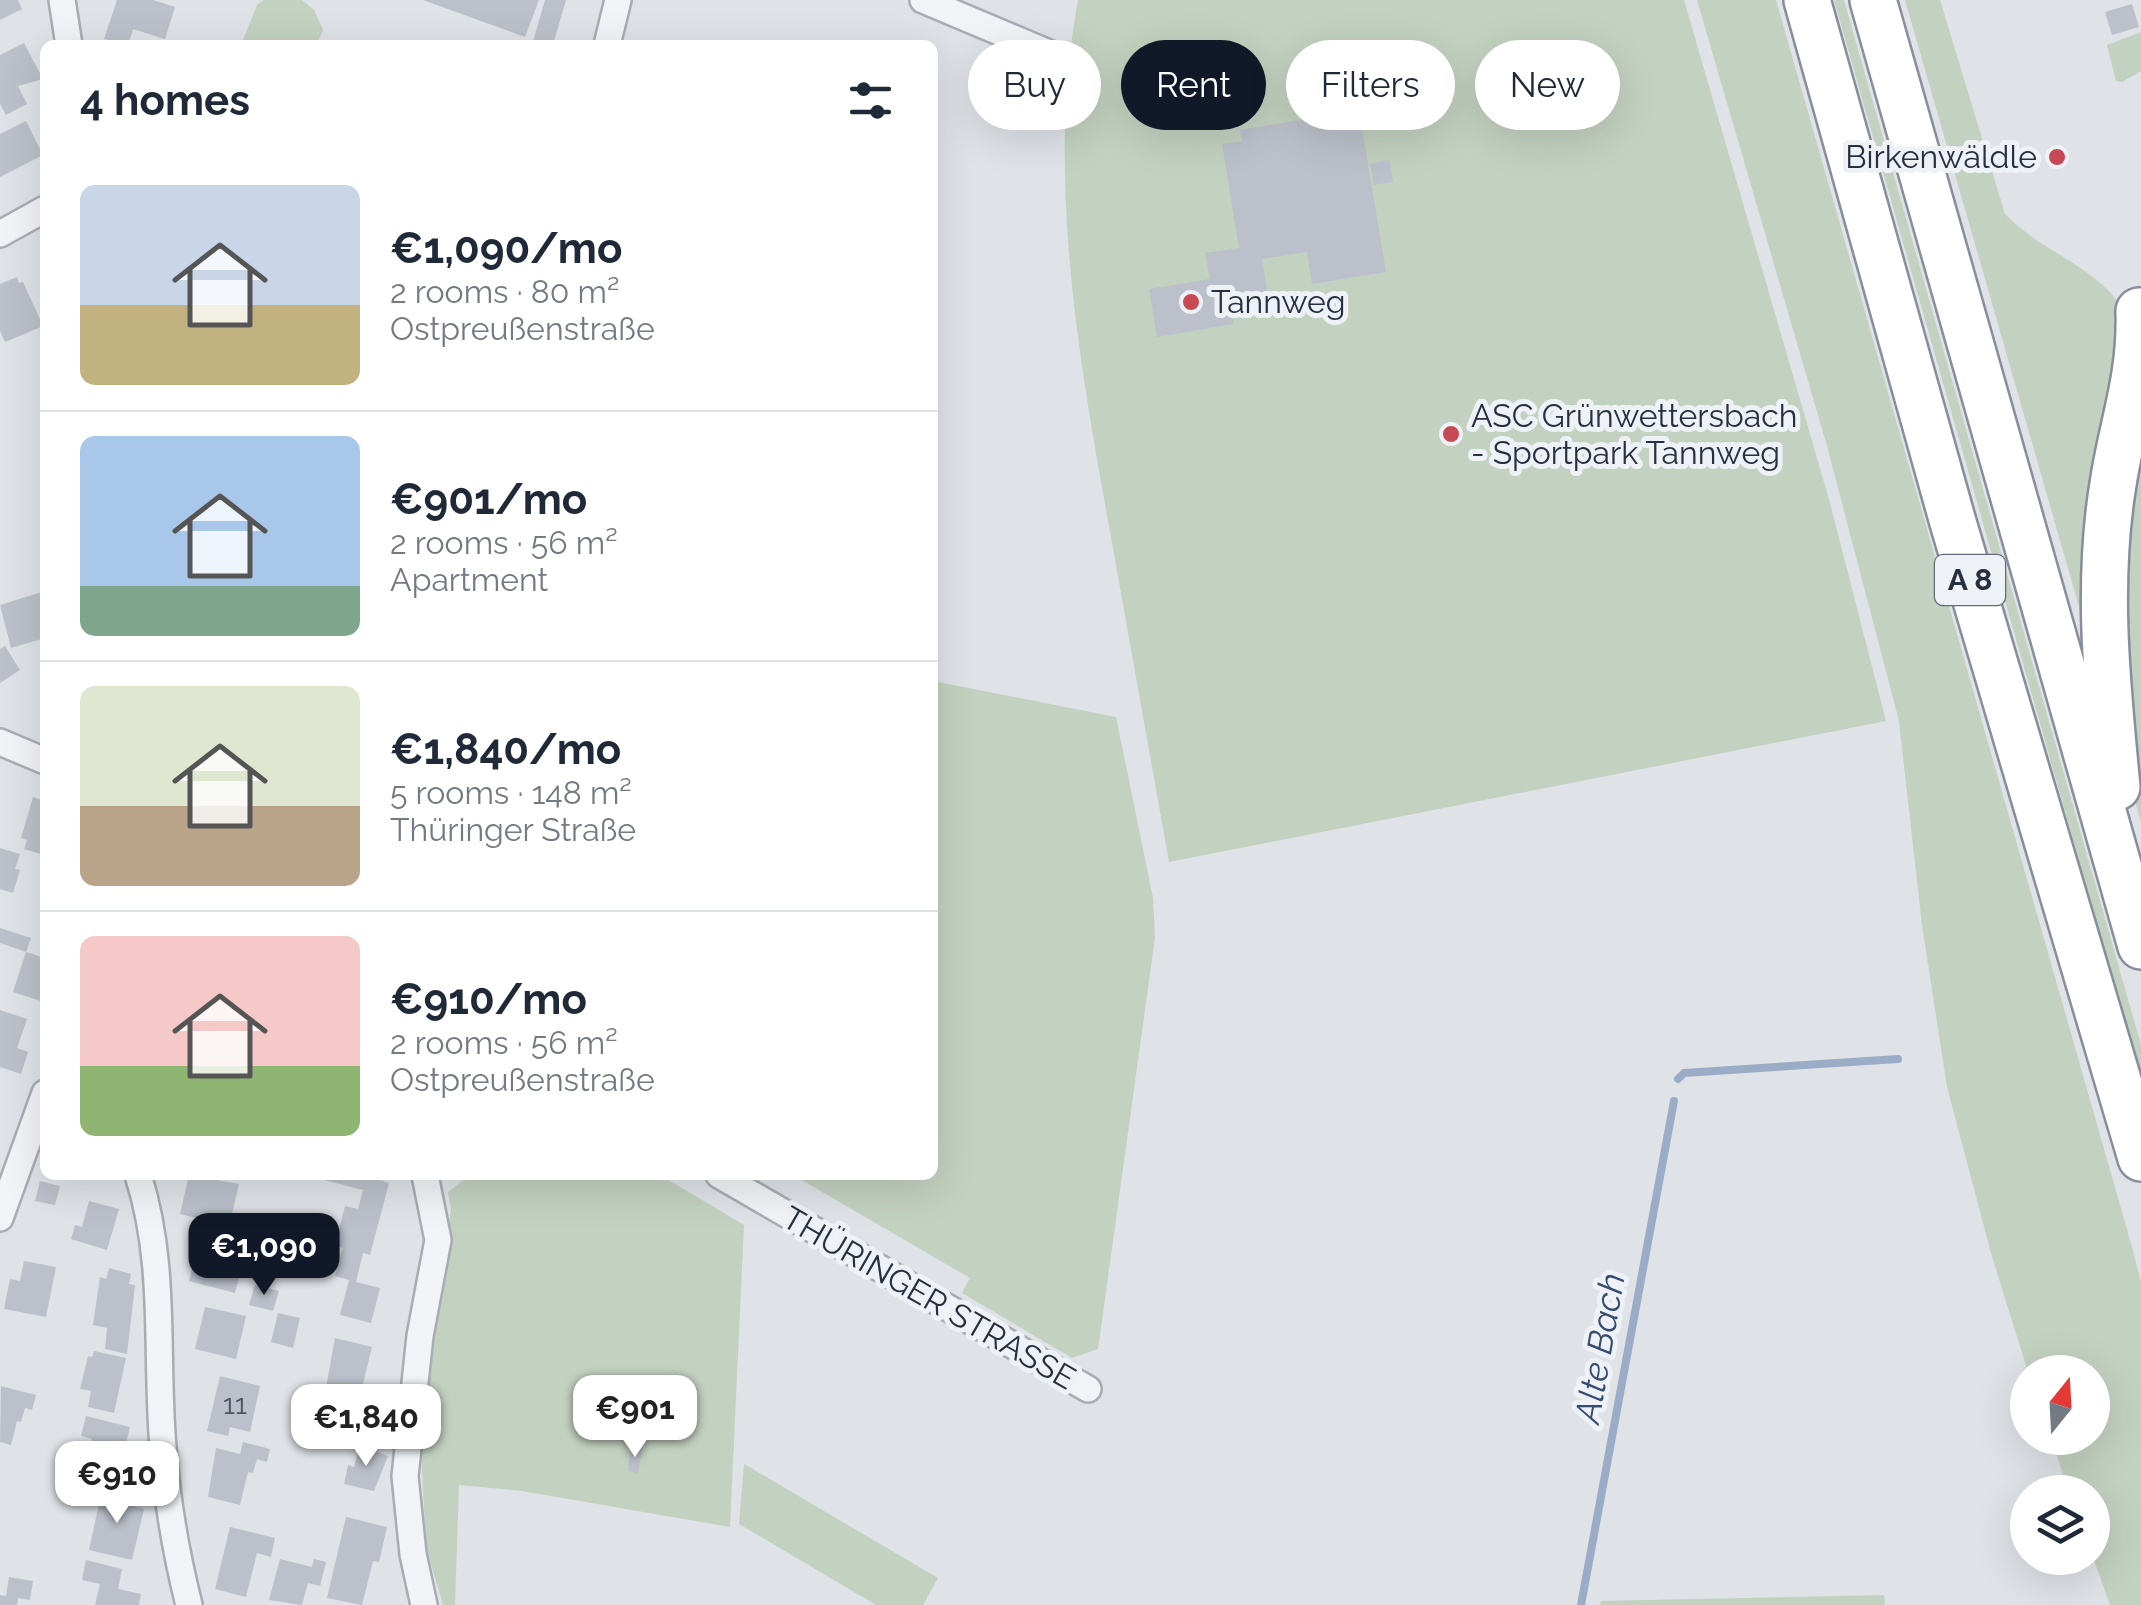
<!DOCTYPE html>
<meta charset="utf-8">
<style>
:root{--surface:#fff;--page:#f6f6f7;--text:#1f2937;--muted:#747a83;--line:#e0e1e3;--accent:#111827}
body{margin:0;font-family:Raleway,sans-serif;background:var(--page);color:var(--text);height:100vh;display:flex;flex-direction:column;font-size:38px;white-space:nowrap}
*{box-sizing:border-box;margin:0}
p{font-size:32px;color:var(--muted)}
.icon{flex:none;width:55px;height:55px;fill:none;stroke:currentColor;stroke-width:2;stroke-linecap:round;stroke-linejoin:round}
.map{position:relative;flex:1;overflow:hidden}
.details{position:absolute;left:40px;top:40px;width:898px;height:1140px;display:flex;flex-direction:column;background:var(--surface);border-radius:15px;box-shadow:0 10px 40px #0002}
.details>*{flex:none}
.hud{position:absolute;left:968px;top:40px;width:950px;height:90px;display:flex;gap:20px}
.needle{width:65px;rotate:18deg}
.tools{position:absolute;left:2010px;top:1355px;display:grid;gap:20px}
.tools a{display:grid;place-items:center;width:100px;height:100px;border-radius:50%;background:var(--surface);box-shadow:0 10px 40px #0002;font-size:50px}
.price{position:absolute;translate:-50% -85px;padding:0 22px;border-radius:20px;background:#fff;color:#222;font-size:32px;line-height:65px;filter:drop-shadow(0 2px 5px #0008)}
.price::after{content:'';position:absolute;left:50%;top:60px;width:30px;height:22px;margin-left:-15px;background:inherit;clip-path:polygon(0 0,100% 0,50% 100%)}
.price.selected{background:var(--accent);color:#fff}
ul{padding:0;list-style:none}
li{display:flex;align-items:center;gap:30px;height:250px;padding:0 40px}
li+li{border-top:2px solid var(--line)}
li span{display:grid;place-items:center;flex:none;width:280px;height:200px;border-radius:15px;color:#555}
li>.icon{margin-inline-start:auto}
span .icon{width:120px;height:120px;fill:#fffc;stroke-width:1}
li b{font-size:42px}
h2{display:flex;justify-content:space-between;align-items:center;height:120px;padding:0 40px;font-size:42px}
.chip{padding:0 35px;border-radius:45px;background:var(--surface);box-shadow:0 10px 40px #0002;font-size:35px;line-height:90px}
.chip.selected{background:var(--accent);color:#fff}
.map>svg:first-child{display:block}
.green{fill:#c3d1c0}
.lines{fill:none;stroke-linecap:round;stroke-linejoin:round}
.stream{stroke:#9badc6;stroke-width:8}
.building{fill:#bcc0ca}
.street-casing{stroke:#a8acb4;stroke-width:30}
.highway-casing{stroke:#878e9d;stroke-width:50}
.street{stroke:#f1f3f6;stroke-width:25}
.highway{stroke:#fff;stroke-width:45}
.poi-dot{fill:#c74954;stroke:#eef1f5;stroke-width:4}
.labels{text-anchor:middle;stroke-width:10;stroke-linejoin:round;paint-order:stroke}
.number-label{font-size:28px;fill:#4d5361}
.shield{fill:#eef1f5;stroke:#636975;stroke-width:2.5}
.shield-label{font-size:30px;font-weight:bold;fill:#282f3e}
.poi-label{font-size:32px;fill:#282f3e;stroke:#eef1f5;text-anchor:start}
.street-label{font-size:32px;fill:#282f3e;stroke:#eef1f5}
.water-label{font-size:35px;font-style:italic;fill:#354b70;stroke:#eef1f5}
</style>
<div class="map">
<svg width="2141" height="1605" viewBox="0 0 2141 1605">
<rect width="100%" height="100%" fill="#dfe2e7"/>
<g class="green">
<polygon points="264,0 302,0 314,10 323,30 317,45 241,45 257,5"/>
<path d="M1078,0h606l146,503 56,218 -717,141c-20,-112 -40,-224 -60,-336 -31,-171 -63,-353 -31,-526z"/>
<polygon points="1697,0 1776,0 2132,1247 2141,1282 2141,1605 2110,1605 2093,1557 2092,1492 2069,1492 2051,1438 2092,1438 2092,1372 2028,1372 1991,1253 1947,1087 1922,925 1899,721 1827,446"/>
<polygon points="1834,0 1844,0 2141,1045 2141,1078"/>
<path d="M1905,0h35l65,214c37,39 89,50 119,96l-38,321z"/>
<polygon points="2141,32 2141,71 2122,82 2116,81 2107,45"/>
<polygon points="2141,445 2141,822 2130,783 2115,689 2135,451"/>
<polygon points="933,681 1116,717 1153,898 1155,938 1098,1349 1072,1358 962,1293 970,1278 793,1175 932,1175"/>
<polygon points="470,1175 660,1175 744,1225 730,1527 522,1491 459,1485 455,1605 443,1605 426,1547 420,1431 451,1209 448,1192"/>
<polygon points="744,1464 938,1578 923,1605 876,1605 739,1524"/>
<polygon points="1884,1595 1885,1605 1600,1605 1601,1601"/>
</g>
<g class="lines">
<g class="stream">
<polyline points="1678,1079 1684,1073 1898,1059"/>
<polyline points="1581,1605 1674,1101"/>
</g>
</g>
<g class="building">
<polygon points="0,0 18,0 22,9 0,20"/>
<polygon points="117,0 153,0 175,7 165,39 133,29 128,45 104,39"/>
<polygon points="423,0 539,0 525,37"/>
<polygon points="545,0 566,0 553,45 532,45"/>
<polygon points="2132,4 2139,27 2112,35 2105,12"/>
<polygon points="24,43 43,79 18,86 27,104 6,115 0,104 0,55"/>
<polygon points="1359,110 1386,272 1312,284 1307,252 1262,259 1270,308 1232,314 1234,324 1157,337 1149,289 1210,279 1205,253 1239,248 1222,144 1242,141 1240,130"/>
<polygon points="26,121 43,155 0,177 0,134"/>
<polygon points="1389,160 1393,182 1374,185 1370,164"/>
<polygon points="17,277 19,283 23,282 43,326 5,342 0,331 0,284"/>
<polygon points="42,592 45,638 11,648 0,605"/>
<polygon points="5,646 20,670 0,683 0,649"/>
<polygon points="33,797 45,801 44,855 24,849 27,840 21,838"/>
<polygon points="0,848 20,854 15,869 20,870 13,893 0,889"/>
<polygon points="0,928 31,938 26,952 0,943"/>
<polygon points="26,952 45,958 44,1002 13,992"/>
<polygon points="0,1010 27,1019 17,1048 28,1052 21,1074 0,1067"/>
<polygon points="189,1175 239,1184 229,1226 180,1214"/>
<polygon points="325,1175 367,1175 389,1183 370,1255 363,1253 356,1282 380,1288 371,1323 340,1315 349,1280 335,1276 343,1248 335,1246 345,1206 358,1209 363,1190 324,1180"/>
<polygon points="40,1181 60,1186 55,1205 35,1201"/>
<polygon points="89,1201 119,1209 107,1250 71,1239 75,1225 82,1227"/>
<polygon points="200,1239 246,1250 235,1293 189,1281"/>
<polygon points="24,1261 56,1267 46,1317 4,1309 10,1279 20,1281"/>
<polygon points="109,1268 131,1274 129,1284 135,1285 127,1354 105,1349 107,1328 93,1325 100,1277 106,1279"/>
<polygon points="255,1285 279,1291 273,1311 249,1305"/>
<polygon points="205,1307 246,1316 236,1359 195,1349"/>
<polygon points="278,1313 300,1318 293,1348 271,1342"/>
<polygon points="335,1338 372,1347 360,1396 366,1397 355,1446 317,1437"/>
<polygon points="94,1351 126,1358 114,1413 88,1407 91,1391 80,1389 88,1356 92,1357"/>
<polygon points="220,1376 260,1386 250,1432 230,1427 228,1436 207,1431"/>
<polygon points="1,1386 36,1395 32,1410 25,1408 21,1422 17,1421 11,1445 0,1442"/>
<polygon points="86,1416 130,1427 122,1460 130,1462 125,1483 106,1479 107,1473 85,1467 92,1439 81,1436"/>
<polygon points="243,1442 270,1449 267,1462 257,1459 253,1473 248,1472 240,1505 208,1497 216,1448 240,1454"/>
<polygon points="360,1445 388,1456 374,1491 344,1484 348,1465 354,1467"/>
<polygon points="631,1447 642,1448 638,1473 628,1471"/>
<polygon points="111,1490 138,1496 136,1507 144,1509 132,1560 89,1550 100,1499 109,1501"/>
<polygon points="346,1517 387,1527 379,1562 373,1561 362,1605 327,1598"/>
<polygon points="230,1527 275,1538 271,1557 257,1553 246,1597 215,1589"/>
<polygon points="280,1559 312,1567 314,1559 326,1562 320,1586 308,1583 302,1605 269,1600"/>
<polygon points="86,1560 122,1569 118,1589 141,1594 139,1605 95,1605 100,1584 82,1580"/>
<polygon points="9,1577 33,1581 30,1600 18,1598 17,1605 0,1605 0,1595 6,1596"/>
</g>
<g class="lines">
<g class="street-casing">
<g id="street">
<polyline points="62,0 69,45"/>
<polyline points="923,0 1056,56"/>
<polyline points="607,45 618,0"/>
<polyline points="0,234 45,209"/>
<polyline points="0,742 45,761"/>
<path d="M138,1175c29,90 17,180 25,272 4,54 13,106 26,158"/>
<polyline points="719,1175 1088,1389"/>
<polyline points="0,1218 45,1093"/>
<polyline points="424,1605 413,1554 405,1476 420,1336 438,1240 425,1175"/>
</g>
</g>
<g class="highway-casing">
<g id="highway">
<polyline points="1807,0 1952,519 2141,1158"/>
<polyline points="1873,0 2141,946"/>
<path d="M2117,787c-10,-103 -21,-206 -3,-309 10,-60 27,-103 25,-167"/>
</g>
</g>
<use href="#street" class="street"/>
<use href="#highway" class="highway"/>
</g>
<g class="poi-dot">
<circle cx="2057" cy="157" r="10"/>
<circle cx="1191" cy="302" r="10"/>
<circle cx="1451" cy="434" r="10"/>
</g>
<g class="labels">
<g class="number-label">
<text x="235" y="1414">11</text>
</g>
<rect class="shield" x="1935" y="555" width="70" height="50" rx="8"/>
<g class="shield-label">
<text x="1970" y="590">A 8</text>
</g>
<g class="poi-label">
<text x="2037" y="168" text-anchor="end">Birkenwäldle</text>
<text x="1211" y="313">Tannweg</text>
<text x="1471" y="427">ASC Grünwettersbach<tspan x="1471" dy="37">- Sportpark Tannweg</tspan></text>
</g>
<g class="street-label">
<text transform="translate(929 1298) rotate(30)" y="11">THÜRINGER STRASSE</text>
</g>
<g class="water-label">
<text transform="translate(1600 1348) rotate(-80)" y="12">Alte Bach</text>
</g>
</g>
</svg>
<div class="tools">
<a><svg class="needle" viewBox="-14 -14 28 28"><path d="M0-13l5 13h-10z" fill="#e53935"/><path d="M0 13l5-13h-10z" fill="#747a83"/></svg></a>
<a><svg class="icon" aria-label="layers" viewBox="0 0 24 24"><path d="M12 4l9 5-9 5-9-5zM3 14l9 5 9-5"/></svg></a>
</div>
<b class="price selected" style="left:264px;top:1298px">€1,090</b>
<b class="price" style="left:635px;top:1460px">€901</b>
<b class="price" style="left:366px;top:1469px">€1,840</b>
<b class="price" style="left:117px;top:1526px">€910</b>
<div class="hud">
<a class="chip">Buy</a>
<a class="chip selected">Rent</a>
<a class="chip">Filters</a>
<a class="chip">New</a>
</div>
<section class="details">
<h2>4 homes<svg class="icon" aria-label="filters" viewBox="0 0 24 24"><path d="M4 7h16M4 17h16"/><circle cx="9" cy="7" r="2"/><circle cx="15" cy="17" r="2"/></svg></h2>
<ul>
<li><span style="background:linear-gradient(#c9d6e8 60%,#c2b280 0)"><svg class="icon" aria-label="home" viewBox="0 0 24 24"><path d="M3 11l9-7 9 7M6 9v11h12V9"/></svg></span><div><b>€1,090/mo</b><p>2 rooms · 80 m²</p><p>Ostpreußenstraße</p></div></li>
<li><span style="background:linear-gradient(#a9c7e8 75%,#7fa58c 0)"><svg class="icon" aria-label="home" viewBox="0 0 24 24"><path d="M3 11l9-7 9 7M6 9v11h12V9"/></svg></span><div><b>€901/mo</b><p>2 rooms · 56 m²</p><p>Apartment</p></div></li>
<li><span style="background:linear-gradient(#dfe7d0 60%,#b9a48a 0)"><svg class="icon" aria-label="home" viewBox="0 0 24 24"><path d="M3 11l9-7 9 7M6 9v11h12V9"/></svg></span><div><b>€1,840/mo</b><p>5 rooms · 148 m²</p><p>Thüringer Straße</p></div></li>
<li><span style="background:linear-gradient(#f6c9c9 65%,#8fb573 0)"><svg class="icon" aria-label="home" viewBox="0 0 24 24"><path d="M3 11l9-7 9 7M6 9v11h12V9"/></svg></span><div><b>€910/mo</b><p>2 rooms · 56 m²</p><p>Ostpreußenstraße</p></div></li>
</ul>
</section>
</div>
